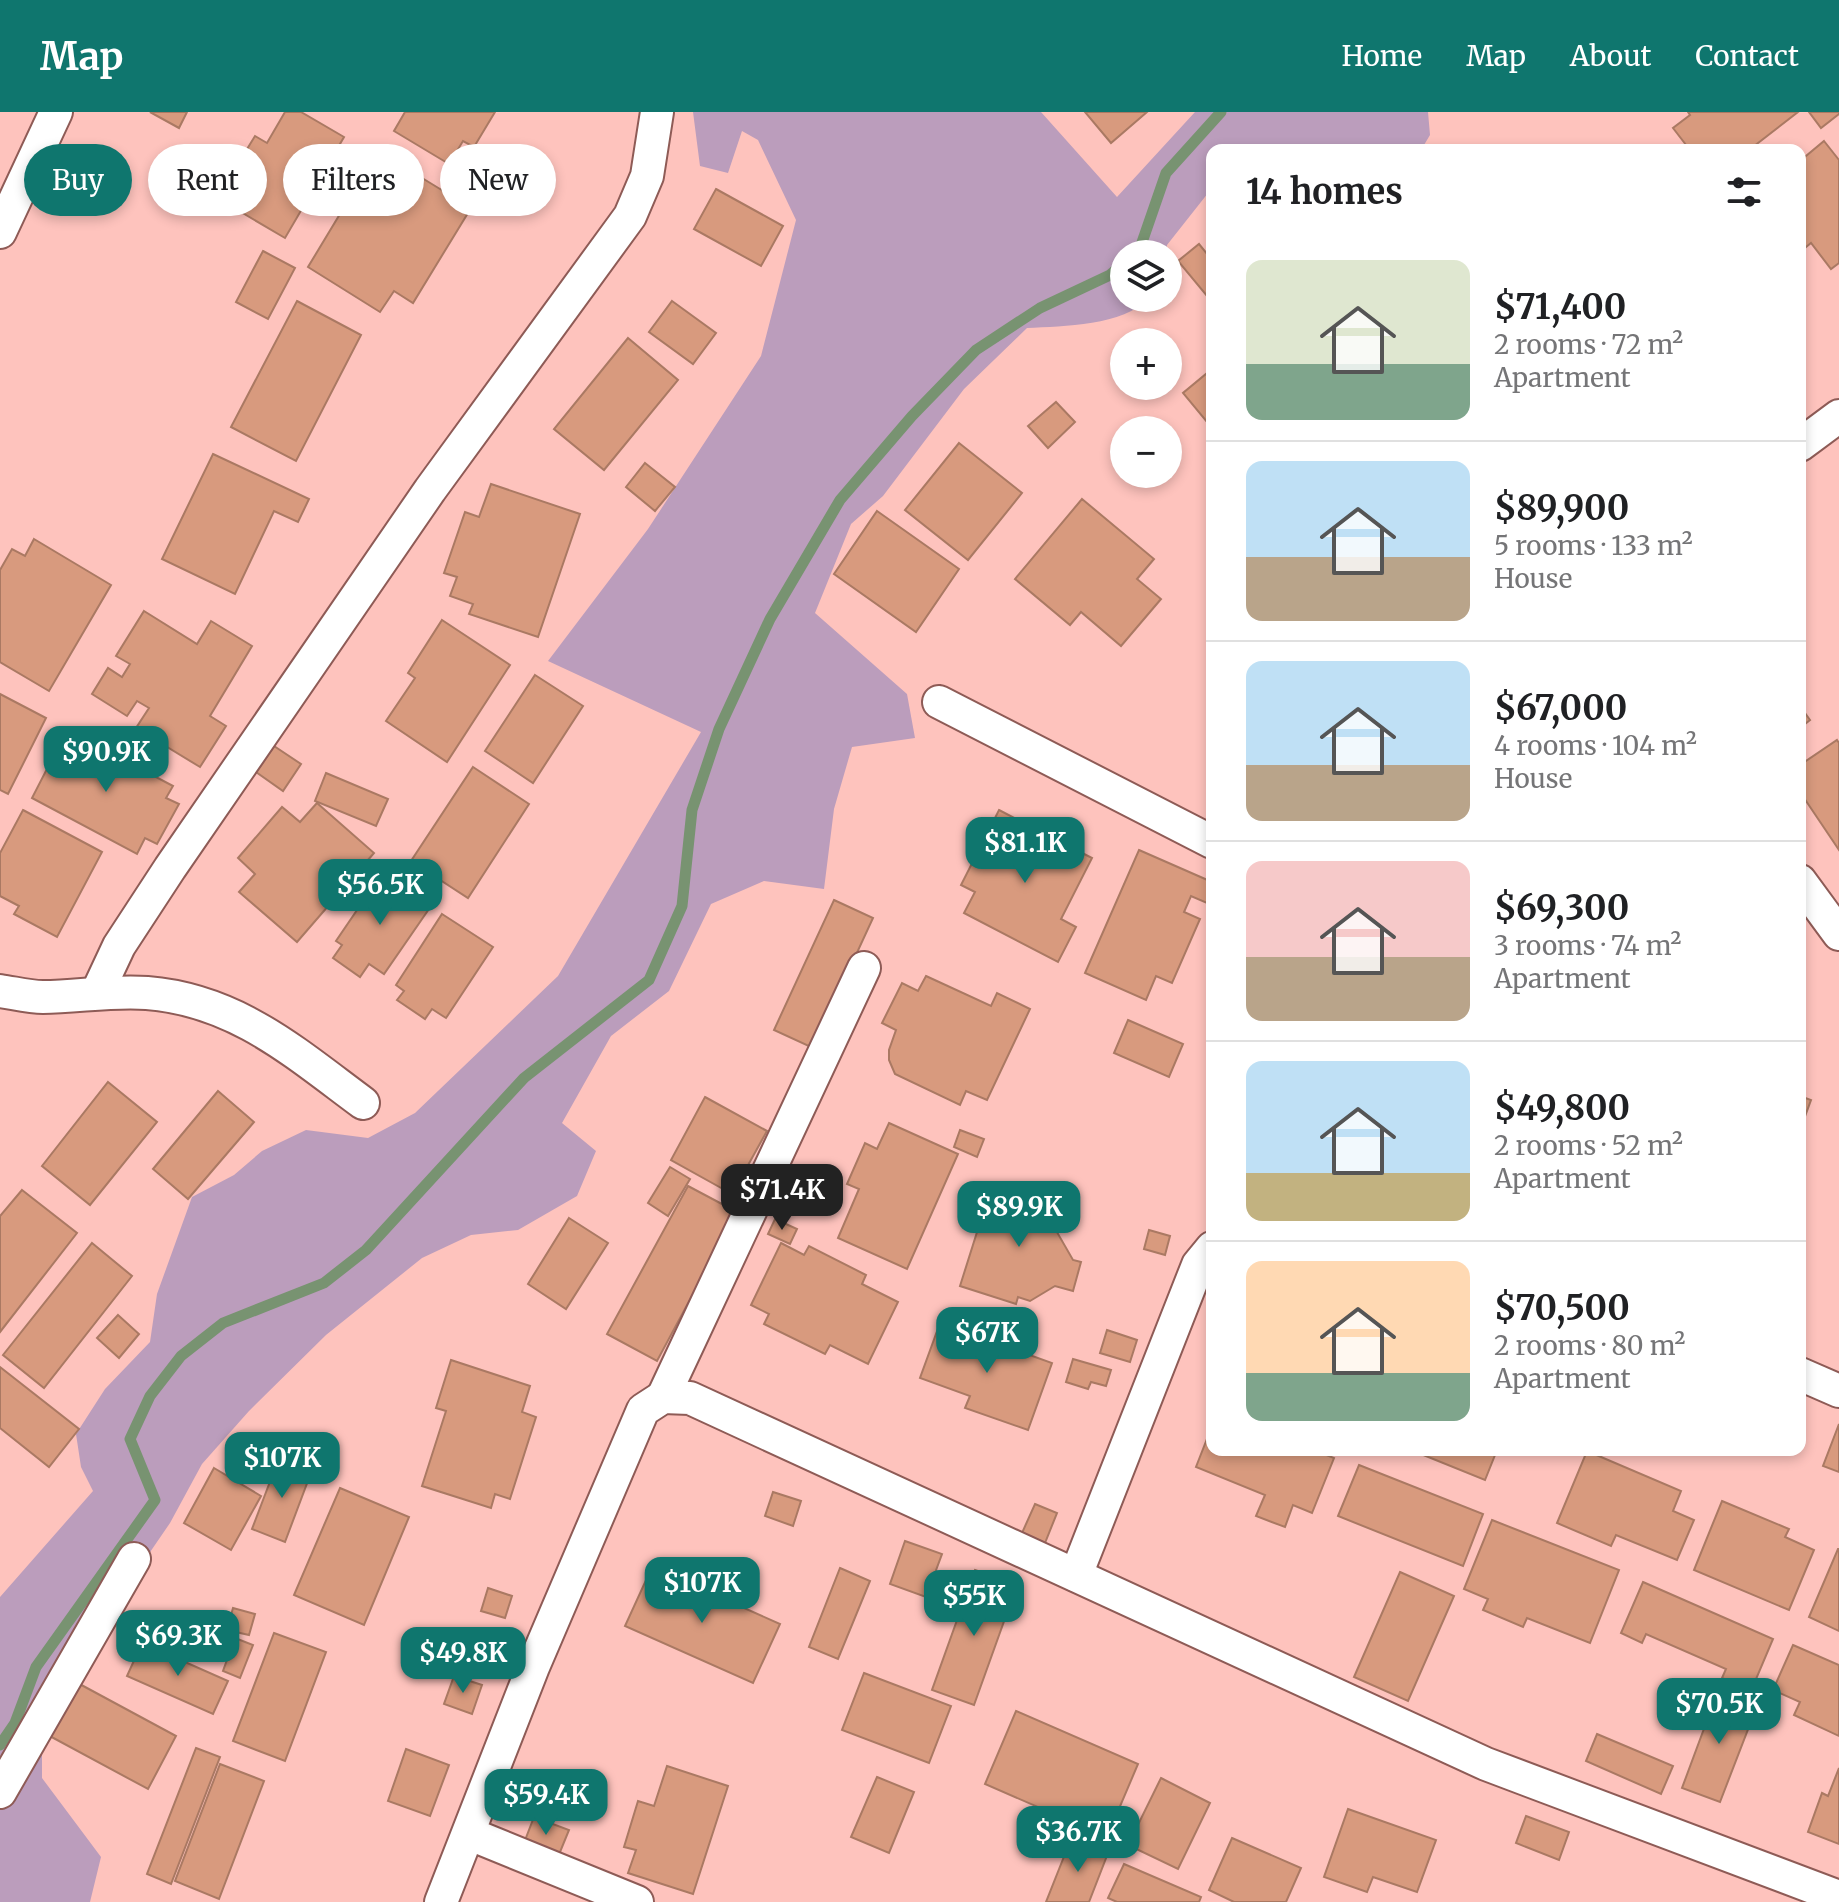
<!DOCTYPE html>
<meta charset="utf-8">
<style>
:root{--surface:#fff;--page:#f6f6f6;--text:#202124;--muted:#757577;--line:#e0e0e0;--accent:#0f766e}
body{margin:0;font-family:Merriweather,serif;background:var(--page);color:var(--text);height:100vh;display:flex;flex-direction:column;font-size:30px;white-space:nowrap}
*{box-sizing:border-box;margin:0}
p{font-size:26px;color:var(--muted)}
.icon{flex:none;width:44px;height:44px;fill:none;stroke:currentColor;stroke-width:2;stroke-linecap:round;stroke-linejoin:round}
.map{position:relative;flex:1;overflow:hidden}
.details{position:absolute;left:1206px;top:32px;width:600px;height:1312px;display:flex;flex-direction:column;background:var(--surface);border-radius:16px;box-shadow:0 4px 12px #0003}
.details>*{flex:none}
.top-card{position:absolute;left:24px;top:32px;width:760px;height:72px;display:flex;gap:16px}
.tools{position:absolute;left:1110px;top:128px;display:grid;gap:16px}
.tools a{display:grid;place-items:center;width:72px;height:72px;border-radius:50%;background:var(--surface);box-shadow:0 4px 12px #0003;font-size:40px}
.price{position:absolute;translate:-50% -68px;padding:0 18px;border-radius:16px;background:var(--accent);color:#fff;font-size:26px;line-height:52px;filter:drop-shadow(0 2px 4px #0008)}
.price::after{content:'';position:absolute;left:50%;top:48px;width:24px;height:18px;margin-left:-12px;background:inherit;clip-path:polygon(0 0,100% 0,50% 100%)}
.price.active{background:#222;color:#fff}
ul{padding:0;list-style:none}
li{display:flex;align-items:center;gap:24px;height:200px;padding:0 40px}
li+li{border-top:2px solid var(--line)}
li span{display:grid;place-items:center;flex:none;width:224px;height:160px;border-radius:16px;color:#555}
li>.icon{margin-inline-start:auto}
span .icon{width:96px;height:96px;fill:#fffc;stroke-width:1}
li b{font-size:34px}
h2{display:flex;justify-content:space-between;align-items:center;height:96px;padding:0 40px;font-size:34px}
.pill{padding:0 28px;border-radius:36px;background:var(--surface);box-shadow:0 4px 12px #0003;font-size:28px;line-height:72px}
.pill.active{background:var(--accent);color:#fff}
header{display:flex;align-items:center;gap:48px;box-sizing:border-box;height:112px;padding:0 40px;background:var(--accent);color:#fff}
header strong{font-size:38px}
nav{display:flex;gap:44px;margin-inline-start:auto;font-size:28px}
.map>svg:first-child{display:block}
.green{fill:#bb9dbc}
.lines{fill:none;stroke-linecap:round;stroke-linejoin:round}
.stream{stroke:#789371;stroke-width:11}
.building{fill:#d89a7e;stroke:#aa7963;stroke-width:2}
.minor-casing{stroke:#8e5b56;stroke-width:36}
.minor{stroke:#fff;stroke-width:32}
</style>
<header>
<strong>Map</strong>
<nav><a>Home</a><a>Map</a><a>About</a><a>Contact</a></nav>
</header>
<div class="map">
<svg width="1839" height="1790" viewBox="0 0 1839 1790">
<rect width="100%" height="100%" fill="#fec3bd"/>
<path class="green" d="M693,0h348l76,85 78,-85h233l2,23 -9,15h-209v38l-45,57 -1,9h-42v44h25c-26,28 -85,28 -122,30l-63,61 -81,107 -32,28 -36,89 92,81 8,44 -63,9 -18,62 -10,80 -60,-8 -53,23 -42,87 -58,45 -49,87 34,28 -19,45 -59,34 -47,5 -49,23 -96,77 -77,76 -47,53 -32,59 -96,140 -32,59v56l59,79 -11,45h-90v-305l93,-106 -12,-24 -5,-33 29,-45 45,-47 7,-48 35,-97 42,-22 28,-24 44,-21 62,8 47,-25 143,-137 143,-244 -153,-71 100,-132 113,-173 35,-136 -38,-80 -16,-9 -14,42 -28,-7z"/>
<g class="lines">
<g class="stream">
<polyline points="1135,142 1139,139 1166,61 1221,0"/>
<polyline points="0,1633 15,1611 36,1555 155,1388 130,1327 150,1284 181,1244 223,1211 324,1171 366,1138 524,966 649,868 682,794 692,698 719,617 770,507 840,388 912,304 976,238 1040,196 1110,163 1124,151"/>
</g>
</g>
<g class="building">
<polygon points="150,0 187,0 179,16"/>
<polygon points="285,0 301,0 344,25 285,126 229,93 244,67 233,60 255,24 267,31"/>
<polygon points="405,0 495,0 474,35 463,29 449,52 394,19"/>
<polygon points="1085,0 1147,0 1111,31"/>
<polygon points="1688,0 1798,0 1749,38 1690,38 1673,16 1690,3"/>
<polygon points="1809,0 1839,0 1839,2 1821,16"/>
<polygon points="1824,29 1839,48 1839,151 1831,157 1811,131 1800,140 1800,49"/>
<polygon points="378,39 471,96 413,191 394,179 380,200 308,155"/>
<polygon points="716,77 783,114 761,154 694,117"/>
<polygon points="1199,132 1212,148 1212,190 1178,149"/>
<polygon points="263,139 295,156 268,207 236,190"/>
<polygon points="297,189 361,223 296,349 231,315"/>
<polygon points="672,189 716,221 693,252 649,220"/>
<polygon points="628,226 678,268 604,358 554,317"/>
<polygon points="1212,257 1212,316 1183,281"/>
<polygon points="1056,290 1075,310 1048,336 1028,314"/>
<polygon points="959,331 1022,381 968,448 905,398"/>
<polygon points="213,342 309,387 298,410 274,399 235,482 162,447"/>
<polygon points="645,351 675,375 655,399 626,375"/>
<polygon points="491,372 580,402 538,525 469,502 473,492 450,484 457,465 444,461 465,400 479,405"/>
<polygon points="1082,387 1154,447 1137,467 1161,487 1121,534 1081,500 1070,513 1015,467"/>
<polygon points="877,399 959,457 916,520 834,462"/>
<polygon points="34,427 111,473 49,579 0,550 0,458 12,437 25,444"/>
<polygon points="144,499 197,532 211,509 252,534 210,604 226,614 200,655 136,616 149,596 137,589 127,604 92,582 108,556 122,565 130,552 116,544"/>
<polygon points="442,508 510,553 447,650 386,609 415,566 408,561"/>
<polygon points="535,563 583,594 533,671 485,639"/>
<polygon points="0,582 46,606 8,682 0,678"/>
<polygon points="1800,594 1810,608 1800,616"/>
<polygon points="67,618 173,674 166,686 179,692 157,732 145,726 137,742 32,686"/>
<polygon points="1837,628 1839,631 1839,738 1800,680 1800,653"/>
<polygon points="274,634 301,652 283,679 256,660"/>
<polygon points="473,655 529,692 468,786 411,749"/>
<polygon points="326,661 388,687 376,714 315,689"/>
<polygon points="317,691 374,741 297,830 239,780 255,762 238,746 282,695 300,710"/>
<polygon points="23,698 102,740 57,825 14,802 19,794 0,784 0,741"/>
<polygon points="999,698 1092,746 1061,807 1076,815 1058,850 964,801 975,780 961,773"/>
<polygon points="1139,738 1212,770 1212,779 1207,791 1191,784 1184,800 1200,807 1172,871 1156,864 1146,888 1085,861"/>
<polygon points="383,760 431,794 384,862 369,852 360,865 333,846 342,833 336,829"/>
<polygon points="834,788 873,806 813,936 774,918"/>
<polygon points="442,802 493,835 446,906 432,897 425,907 397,888 404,879 396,873"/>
<polygon points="926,864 991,894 997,881 1030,897 987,988 966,979 960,993 895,962 889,948 889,938 896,918 882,911 902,871 918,879"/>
<polygon points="1128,908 1183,932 1169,965 1114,941"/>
<polygon points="108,970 157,1010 90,1093 42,1054"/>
<polygon points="218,979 254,1010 188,1087 153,1057"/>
<polygon points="1800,984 1811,988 1800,1018"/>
<polygon points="705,985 767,1019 732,1082 671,1048"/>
<polygon points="889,1011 958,1042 907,1157 838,1126 859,1077 847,1072 865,1031 877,1037"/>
<polygon points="960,1018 984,1027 977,1045 954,1035"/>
<polygon points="670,1055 690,1067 668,1104 648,1091"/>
<polygon points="688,1074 737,1100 657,1249 607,1222"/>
<polygon points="1015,1075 1062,1091 1054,1115 1073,1148 1081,1150 1073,1179 1055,1174 1030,1189 1018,1185 1016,1192 960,1174 990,1079 1012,1085"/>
<polygon points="22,1078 77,1121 0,1220 0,1104"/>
<polygon points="569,1106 608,1131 566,1197 528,1172"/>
<polygon points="775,1107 797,1117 790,1132 768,1122"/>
<polygon points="1149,1118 1170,1124 1165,1143 1144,1137"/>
<polygon points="92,1131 132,1164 44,1276 3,1243"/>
<polygon points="781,1131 804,1143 809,1134 866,1163 862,1172 898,1190 868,1252 830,1233 825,1242 764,1212 769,1202 751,1193"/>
<polygon points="118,1203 139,1222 119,1246 97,1226"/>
<polygon points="940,1211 1052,1251 1028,1318 965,1296 970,1284 920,1266"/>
<polygon points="1107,1218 1137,1228 1130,1250 1100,1241"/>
<polygon points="1073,1247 1111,1258 1106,1274 1091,1270 1088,1277 1066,1270"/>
<polygon points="451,1248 530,1274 522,1300 536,1305 510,1387 495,1382 491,1396 422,1374 446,1299 436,1296"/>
<polygon points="0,1255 79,1317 49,1355 0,1316"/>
<polygon points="1839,1312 1839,1360 1823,1354"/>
<polygon points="1212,1314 1212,1338 1314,1338 1334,1346 1312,1401 1293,1393 1285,1415 1256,1404 1265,1383 1196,1355"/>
<polygon points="1411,1338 1497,1338 1485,1368"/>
<polygon points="1587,1339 1681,1379 1673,1399 1694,1408 1677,1448 1616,1423 1611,1434 1557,1411"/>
<polygon points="279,1346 312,1358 285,1430 252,1417"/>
<polygon points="1359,1353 1483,1402 1463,1454 1338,1404"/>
<polygon points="214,1356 261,1384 231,1438 184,1411"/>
<polygon points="340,1376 409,1405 364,1513 294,1483"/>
<polygon points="773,1380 801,1389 793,1414 765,1404"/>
<polygon points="1722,1389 1789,1417 1785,1425 1814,1438 1789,1498 1694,1458"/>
<polygon points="1035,1392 1057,1401 1045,1431 1022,1421"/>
<polygon points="1492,1408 1619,1458 1590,1531 1527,1506 1523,1515 1483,1498 1488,1487 1464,1477"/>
<polygon points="905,1429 942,1442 926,1485 890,1472"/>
<polygon points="1838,1437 1839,1437 1839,1519 1809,1505"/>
<polygon points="652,1455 780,1512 753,1571 625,1514"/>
<polygon points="840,1456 870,1469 838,1547 809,1535"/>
<polygon points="975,1458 1017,1473 974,1593 932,1578"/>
<polygon points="1400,1460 1454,1484 1408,1589 1354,1565"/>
<polygon points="1643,1470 1773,1527 1751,1579 1722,1566 1726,1557 1646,1522 1642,1531 1621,1521"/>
<polygon points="488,1476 512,1484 505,1506 481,1499"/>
<polygon points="233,1496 255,1502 249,1523 227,1518"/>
<polygon points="274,1521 326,1540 285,1649 233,1629"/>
<polygon points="235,1526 253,1533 240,1566 223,1559"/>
<polygon points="142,1531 228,1569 213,1602 127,1564"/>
<polygon points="1793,1533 1839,1553 1839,1624 1794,1603 1800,1590 1773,1578"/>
<polygon points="864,1561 951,1594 929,1651 842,1618"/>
<polygon points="454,1564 482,1573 472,1602 444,1592"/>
<polygon points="74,1569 176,1624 148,1677 46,1622"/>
<polygon points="1718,1579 1757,1594 1720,1690 1682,1676"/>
<polygon points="1016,1599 1138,1652 1107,1725 985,1672"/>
<polygon points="1597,1622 1673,1654 1661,1682 1586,1649"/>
<polygon points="196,1636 220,1645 171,1772 147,1762"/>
<polygon points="406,1637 449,1653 430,1704 388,1689"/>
<polygon points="220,1652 264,1669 219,1787 175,1769"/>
<polygon points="667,1654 728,1674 693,1782 628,1761 636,1738 624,1735 638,1689 654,1694"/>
<polygon points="1839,1656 1839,1732 1808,1720 1822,1681 1828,1684"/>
<polygon points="877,1665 914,1680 889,1741 851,1725"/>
<polygon points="1161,1666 1210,1691 1178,1757 1128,1733"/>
<polygon points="1348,1697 1436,1728 1417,1780 1373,1765 1367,1780 1324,1765"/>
<polygon points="1526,1704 1569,1720 1559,1748 1516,1731"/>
<polygon points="534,1705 569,1718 558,1745 524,1731"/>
<polygon points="1232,1726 1301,1756 1286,1790 1234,1790 1209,1778"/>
<polygon points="1071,1727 1108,1741 1089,1790 1046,1790"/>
<polygon points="1124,1752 1201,1785 1199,1790 1117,1790 1108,1786"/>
</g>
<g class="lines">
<g class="minor-casing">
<g id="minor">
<polyline points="0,120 56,0"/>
<polyline points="1800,333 1839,304"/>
<polyline points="939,590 1212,730"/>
<polyline points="1800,769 1839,822"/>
<path d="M0,879c14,2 29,6 43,6 34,0 69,-7 104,-4 89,7 147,59 216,110"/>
<polyline points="97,881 119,834 170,756 430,378 630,104 647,64 657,0"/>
<polyline points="1800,1262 1839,1279"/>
<polyline points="663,1285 864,856"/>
<polyline points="1076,1463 1198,1153 1212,1136"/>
<polyline points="0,1680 134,1447"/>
<polyline points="470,1722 637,1790"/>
<polyline points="441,1790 533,1555 643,1298 663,1285 690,1286 1486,1652 1839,1785"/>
</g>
</g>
<use href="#minor" class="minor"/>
</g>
</svg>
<div class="tools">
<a><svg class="icon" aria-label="layers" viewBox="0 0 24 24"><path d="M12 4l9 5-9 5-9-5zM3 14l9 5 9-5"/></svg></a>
<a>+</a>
<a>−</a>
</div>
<b class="price" style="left:106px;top:682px">$90.9K</b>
<b class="price" style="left:1025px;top:773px">$81.1K</b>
<b class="price" style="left:380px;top:815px">$56.5K</b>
<b class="price active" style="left:782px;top:1120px">$71.4K</b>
<b class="price" style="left:1019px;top:1137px">$89.9K</b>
<b class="price" style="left:987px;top:1263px">$67K</b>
<b class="price" style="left:282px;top:1388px">$107K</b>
<b class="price" style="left:702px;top:1513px">$107K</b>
<b class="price" style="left:974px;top:1526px">$55K</b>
<b class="price" style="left:178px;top:1566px">$69.3K</b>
<b class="price" style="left:463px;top:1583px">$49.8K</b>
<b class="price" style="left:1719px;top:1634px">$70.5K</b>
<b class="price" style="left:546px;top:1725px">$59.4K</b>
<b class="price" style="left:1078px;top:1762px">$36.7K</b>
<div class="top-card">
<a class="pill active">Buy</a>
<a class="pill">Rent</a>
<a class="pill">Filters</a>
<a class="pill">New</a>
</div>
<section class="details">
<h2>14 homes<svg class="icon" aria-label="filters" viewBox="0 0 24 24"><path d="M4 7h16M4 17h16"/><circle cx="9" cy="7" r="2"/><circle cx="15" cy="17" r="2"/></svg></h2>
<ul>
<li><span style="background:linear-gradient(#dfe7d0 65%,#7fa58c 0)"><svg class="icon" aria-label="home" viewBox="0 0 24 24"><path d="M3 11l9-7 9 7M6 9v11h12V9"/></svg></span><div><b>$71,400</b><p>2 rooms · 72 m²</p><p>Apartment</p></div></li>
<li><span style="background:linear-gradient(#bfe0f5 60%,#b9a48a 0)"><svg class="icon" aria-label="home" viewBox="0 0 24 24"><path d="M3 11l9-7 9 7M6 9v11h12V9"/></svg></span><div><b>$89,900</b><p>5 rooms · 133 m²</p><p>House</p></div></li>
<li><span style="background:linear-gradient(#bfe0f5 65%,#b9a48a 0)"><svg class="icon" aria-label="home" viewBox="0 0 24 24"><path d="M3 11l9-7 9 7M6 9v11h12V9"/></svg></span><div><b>$67,000</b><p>4 rooms · 104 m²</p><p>House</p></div></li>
<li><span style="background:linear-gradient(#f6c9c9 60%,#b9a48a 0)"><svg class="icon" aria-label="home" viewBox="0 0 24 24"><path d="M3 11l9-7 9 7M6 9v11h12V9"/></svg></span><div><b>$69,300</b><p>3 rooms · 74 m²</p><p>Apartment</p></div></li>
<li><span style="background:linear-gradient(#bfe0f5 70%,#c2b280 0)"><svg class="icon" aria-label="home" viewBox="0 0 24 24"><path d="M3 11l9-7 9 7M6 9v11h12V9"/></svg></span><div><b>$49,800</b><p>2 rooms · 52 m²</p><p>Apartment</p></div></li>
<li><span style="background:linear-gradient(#ffd9b3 70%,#7fa58c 0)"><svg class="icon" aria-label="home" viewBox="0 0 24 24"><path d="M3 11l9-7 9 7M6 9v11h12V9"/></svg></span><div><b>$70,500</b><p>2 rooms · 80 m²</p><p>Apartment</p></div></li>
</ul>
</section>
</div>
